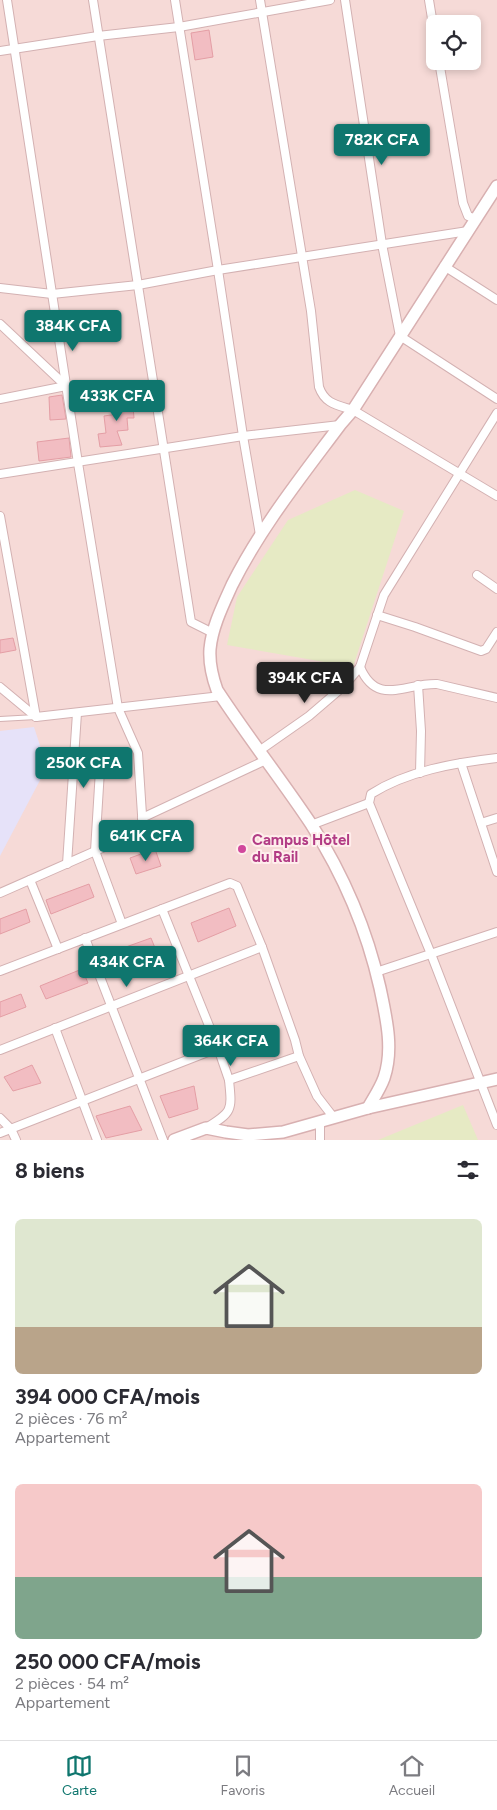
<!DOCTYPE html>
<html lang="fr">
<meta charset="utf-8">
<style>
:root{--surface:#fff;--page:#f2f2f3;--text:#2b2b33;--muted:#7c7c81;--line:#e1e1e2;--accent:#0f766e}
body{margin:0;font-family:Figtree,sans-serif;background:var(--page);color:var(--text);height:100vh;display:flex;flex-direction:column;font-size:19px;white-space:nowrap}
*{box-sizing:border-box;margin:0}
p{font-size:16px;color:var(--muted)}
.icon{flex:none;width:28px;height:28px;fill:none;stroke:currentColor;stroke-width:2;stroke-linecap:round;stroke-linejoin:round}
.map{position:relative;height:1140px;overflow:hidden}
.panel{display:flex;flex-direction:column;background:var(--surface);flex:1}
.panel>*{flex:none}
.controls{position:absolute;left:426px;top:15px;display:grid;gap:10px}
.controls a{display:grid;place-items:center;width:55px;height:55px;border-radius:8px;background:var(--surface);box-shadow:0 2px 8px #0003;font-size:25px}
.price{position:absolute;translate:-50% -42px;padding:0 11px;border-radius:5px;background:var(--accent);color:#fff;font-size:16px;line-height:32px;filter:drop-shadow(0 1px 2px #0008)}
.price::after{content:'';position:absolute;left:50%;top:30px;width:15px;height:11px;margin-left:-8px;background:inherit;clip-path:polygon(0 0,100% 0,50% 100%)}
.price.on{background:#222;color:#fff}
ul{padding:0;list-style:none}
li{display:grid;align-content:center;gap:10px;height:265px;padding:0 15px}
li span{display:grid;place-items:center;height:155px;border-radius:8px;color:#555}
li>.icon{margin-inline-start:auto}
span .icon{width:90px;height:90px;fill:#fffc;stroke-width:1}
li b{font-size:21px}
h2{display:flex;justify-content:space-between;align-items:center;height:60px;padding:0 15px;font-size:21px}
.tabs{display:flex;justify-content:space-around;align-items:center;height:70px;border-top:1px solid var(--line);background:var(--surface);font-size:14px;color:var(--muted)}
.tabs a{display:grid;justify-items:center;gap:2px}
.tabs .on{color:var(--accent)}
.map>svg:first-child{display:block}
.residential{fill:#f6dad7;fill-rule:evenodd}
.education{fill:#e6e2f9}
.green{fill:#e6eac4}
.building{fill:#f2bdc2;stroke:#e49ea5}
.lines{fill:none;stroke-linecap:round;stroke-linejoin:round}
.lane-casing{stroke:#d3b1b2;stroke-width:6}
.street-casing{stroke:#d3b1b2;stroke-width:10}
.secondary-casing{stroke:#d8b0b1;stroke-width:14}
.lane{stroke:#fff;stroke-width:4}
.street{stroke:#fff;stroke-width:8}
.secondary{stroke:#fff;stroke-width:11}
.hotel-dot{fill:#d1479c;stroke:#ffeeec;stroke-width:2}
.labels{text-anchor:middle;stroke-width:4;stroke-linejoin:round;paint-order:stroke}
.hotel-label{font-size:15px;font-weight:bold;fill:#b23c85;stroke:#ffeeec;text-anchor:start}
</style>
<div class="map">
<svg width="497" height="1140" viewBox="0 0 497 1140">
<rect width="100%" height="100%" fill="#fce9e6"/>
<path class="residential" d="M0,0h497v1140h-497zM435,24h37v37h-37z"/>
<polygon class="education" points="34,727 47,767 0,856 0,731"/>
<g class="green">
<polygon points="355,490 404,511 353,667 227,645 237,597 288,520"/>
<polygon points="463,1105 478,1140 378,1140"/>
</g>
<g class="building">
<polygon points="209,30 213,57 195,60 191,33"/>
<polygon points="118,393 130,393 131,407 133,407 134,418 127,418 128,430 117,431 122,445 100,447 98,434 106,433 104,416 118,414"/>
<polygon points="62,395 66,419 50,420 49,397"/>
<polygon points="69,438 71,457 39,461 37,442"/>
<polygon points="13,638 16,650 0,653 0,640"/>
<polygon points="155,849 161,866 136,874 130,858"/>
<polygon points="89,884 94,897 51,914 46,900"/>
<polygon points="229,908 236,926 198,942 191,923"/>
<polygon points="26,909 30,922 0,934 0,919"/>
<polygon points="151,938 159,958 120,972 112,952"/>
<polygon points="82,969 88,983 46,999 40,986"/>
<polygon points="21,994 26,1007 0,1017 0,1002"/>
<polygon points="32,1065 41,1083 13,1091 4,1077"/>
<polygon points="194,1086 198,1109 169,1118 160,1096"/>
<polygon points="130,1106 142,1130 106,1138 96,1116"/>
</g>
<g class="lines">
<g class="lane-casing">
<polyline id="lane" points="0,719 36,717"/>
</g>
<g class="street-casing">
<g id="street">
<polyline points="93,0 191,622 213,633"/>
<polyline points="175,0 218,270 243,436 260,535"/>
<path d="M260,0l51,311 8,76c6,17 18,18 34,23l144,86"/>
<polyline points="345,0 382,244 400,336 497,399"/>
<polyline points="429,0 435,37"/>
<polyline points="0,51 98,36 179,27 330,0"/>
<polyline points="439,61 463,203 468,216 476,219"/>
<polyline points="444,266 497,300"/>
<polyline points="0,288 52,294 138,285 218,270 468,231"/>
<polyline points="0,324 66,386"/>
<polyline points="0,399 66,386"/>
<polyline points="0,474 243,436 340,425"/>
<polyline points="0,516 36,717"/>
<polyline points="477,575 497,589"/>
<polyline points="377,615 415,627 481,651 486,649 497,632"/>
<path d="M360,667c17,40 45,16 77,17l60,14"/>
<polyline points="418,685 421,731 420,773"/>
<polyline points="0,687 36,717 221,696"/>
<polyline points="259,751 309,716 344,686 360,667 384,595 497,413"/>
<polyline points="101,754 95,851 122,924"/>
<path d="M497,758c-43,5 -90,13 -126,36l-2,9 62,151 66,171"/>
<polyline points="461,763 497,872"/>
<polyline points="142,818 266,760"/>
<polyline points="481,823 497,818"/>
<polyline points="311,825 369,803"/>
<polyline points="67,864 77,713"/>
<polyline points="30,880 58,949"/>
<polyline points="0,893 143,830 138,753 118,708 78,463 7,0"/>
<polyline points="162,909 218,1048 229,1080"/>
<polyline points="85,938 163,1140"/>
<polyline points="0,971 230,883 237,886 262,947 295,1040 299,1056 317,1096 334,1118"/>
<polyline points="376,972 497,932"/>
<polyline points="55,1028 97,1140"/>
<polyline points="0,1050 262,947"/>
<polyline points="0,1118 11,1129 16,1140"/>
<polyline points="320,1123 320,1140"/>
<path d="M206,1128c27,-16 26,-18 23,-48l70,-24"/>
<polyline points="0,1133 218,1048"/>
</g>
</g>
<g class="secondary-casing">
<g id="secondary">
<path d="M368,1108c5,-9 12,-19 16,-30 10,-29 2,-61 -4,-90 -13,-58 -37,-114 -69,-164 -30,-45 -64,-88 -94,-134 -5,-14 -8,-26 -7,-41 2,-22 13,-44 22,-64 29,-58 70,-109 108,-160l13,-15 144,-224"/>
<polyline points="174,1140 206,1128 226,1132 248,1135 283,1132 368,1108 497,1079"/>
</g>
</g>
<use href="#lane" class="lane"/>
<use href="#street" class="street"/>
<use href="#secondary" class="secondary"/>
</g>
<circle class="hotel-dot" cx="242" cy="849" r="5"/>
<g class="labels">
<g class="hotel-label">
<text x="252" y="845">Campus Hôtel<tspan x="252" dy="17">du Rail</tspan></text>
</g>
</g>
</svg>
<div class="controls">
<a><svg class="icon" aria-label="locate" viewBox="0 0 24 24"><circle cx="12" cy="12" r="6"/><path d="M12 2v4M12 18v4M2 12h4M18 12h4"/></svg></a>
</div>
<b class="price" style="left:382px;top:166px">782K CFA</b>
<b class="price" style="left:73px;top:352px">384K CFA</b>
<b class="price" style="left:117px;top:422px">433K CFA</b>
<b class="price on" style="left:305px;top:704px">394K CFA</b>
<b class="price" style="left:84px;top:789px">250K CFA</b>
<b class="price" style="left:146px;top:862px">641K CFA</b>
<b class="price" style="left:127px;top:988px">434K CFA</b>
<b class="price" style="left:231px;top:1067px">364K CFA</b>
</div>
<section class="panel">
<h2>8 biens<svg class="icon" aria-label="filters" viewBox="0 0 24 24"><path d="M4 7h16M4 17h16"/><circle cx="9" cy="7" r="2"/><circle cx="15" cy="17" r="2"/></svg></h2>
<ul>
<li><span style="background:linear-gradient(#dfe7d0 70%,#b9a48a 0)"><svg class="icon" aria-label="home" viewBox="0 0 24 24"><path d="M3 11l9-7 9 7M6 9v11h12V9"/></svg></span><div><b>394 000 CFA/mois</b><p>2 pièces · 76 m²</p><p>Appartement</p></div></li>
<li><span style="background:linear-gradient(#f6c9c9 60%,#7fa58c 0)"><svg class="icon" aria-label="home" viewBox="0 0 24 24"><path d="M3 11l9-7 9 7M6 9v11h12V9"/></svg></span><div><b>250 000 CFA/mois</b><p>2 pièces · 54 m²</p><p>Appartement</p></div></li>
</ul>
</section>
<nav class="tabs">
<a class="on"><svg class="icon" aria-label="map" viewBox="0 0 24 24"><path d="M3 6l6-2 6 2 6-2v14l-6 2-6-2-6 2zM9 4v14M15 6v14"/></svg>Carte</a>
<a><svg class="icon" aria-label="saved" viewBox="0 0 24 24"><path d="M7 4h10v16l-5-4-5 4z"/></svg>Favoris</a>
<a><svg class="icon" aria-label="home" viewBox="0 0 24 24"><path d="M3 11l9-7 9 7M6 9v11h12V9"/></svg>Accueil</a>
</nav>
